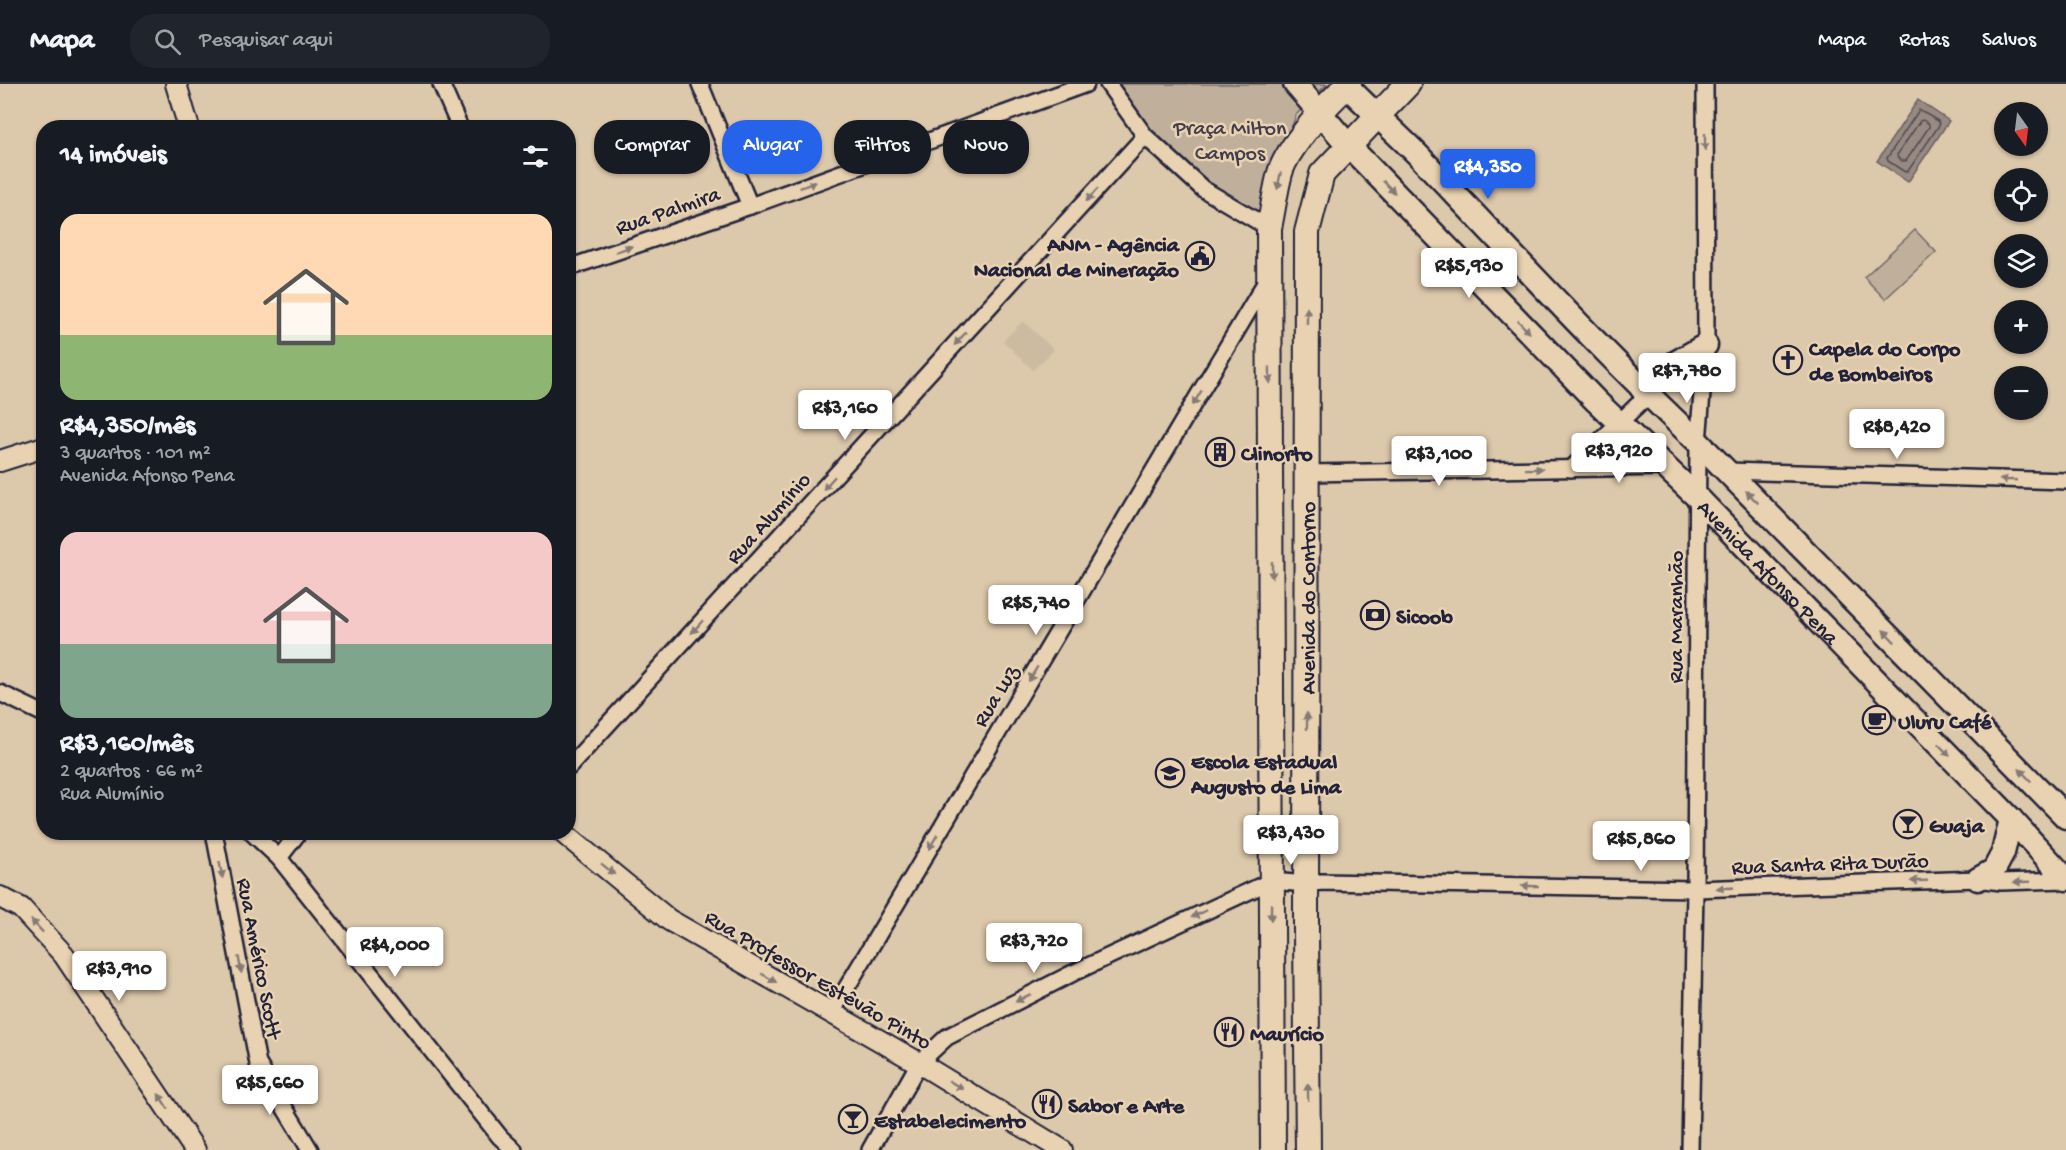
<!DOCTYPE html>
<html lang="pt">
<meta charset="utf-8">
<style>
:root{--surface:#171b24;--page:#20242c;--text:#f1f3f6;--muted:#9ea1a6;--line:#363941;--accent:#2563eb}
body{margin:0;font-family:"Gochi Hand",sans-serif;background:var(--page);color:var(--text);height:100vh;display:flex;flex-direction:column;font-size:22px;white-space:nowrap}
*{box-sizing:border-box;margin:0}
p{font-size:20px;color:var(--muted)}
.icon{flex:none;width:33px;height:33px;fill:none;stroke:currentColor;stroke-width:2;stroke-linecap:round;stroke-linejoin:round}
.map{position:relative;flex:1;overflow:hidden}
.side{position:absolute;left:36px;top:36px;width:540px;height:720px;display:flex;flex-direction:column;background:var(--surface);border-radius:24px;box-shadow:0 2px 4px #0004}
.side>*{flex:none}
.guide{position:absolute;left:594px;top:36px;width:570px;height:54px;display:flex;gap:12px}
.needle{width:39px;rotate:166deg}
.tools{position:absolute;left:1994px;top:18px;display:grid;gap:12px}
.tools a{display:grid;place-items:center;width:54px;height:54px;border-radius:50%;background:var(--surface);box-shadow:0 2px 4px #0004;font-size:30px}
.price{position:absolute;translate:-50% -51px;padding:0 14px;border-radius:6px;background:#fff;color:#222;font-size:20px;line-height:39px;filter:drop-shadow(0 2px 3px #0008)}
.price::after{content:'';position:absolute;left:50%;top:36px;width:18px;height:14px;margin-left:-9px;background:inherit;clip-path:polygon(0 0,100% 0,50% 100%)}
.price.current{background:var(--accent);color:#fff}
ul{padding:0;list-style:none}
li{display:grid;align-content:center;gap:12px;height:318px;padding:0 24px}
li span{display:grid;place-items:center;height:186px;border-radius:18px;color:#555}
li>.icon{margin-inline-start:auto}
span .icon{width:108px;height:108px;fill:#fffc;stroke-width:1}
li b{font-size:26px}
h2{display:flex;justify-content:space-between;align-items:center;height:72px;padding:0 24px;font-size:26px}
.tag{padding:0 21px;border-radius:24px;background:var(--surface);box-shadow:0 2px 4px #0004;font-size:21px;line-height:54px}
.tag.current{background:var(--accent);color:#fff}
header{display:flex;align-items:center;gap:36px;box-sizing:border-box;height:84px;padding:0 30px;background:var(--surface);border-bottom:2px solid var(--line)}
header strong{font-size:28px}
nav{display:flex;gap:33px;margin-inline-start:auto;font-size:21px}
.search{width:420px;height:54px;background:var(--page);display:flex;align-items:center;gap:15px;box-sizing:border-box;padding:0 21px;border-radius:24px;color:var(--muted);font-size:22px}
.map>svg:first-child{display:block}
.built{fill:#cdbba1}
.green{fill:#c0af9a;stroke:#71686a;stroke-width:1.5}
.water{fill:#988a81;stroke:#696065;stroke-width:1.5}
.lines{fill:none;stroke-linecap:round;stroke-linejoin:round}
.shore{stroke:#514c57;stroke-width:1.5}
.minor-casing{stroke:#22223b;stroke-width:20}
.tertiary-casing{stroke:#22223b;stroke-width:24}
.secondary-casing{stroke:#22223b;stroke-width:27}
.primary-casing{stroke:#22223b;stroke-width:28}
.minor{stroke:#e8d2b1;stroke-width:15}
.tertiary{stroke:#e8d2b1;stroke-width:20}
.secondary{stroke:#e8d2b1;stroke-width:22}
.primary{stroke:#e8d2b1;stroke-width:24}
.oneway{fill:#857a76}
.labels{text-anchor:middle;stroke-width:5;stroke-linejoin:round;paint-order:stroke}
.park-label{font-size:22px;fill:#423e4e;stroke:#e8d2b1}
.street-label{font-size:22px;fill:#22223b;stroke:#e8d2b1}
.poi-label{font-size:22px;font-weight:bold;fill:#22223b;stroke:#e8d2b1;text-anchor:start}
</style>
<header>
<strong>Mapa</strong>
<div class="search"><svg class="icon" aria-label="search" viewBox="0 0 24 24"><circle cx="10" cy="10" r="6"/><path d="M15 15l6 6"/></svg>Pesquisar aqui</div>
<nav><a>Mapa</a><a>Rotas</a><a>Salvos</a></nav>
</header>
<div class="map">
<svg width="2066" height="1066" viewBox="0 0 2066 1066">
<rect width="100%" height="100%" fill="#dcc8aa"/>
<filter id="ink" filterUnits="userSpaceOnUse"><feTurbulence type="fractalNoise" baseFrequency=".0167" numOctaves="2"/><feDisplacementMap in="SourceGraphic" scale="12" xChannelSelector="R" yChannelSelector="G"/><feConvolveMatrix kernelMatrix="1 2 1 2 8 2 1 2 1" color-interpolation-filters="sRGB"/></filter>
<g filter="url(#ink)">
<polygon class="built" points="1023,237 1054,266 1033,286 1003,257"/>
<g class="green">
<polygon points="1111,0 1327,0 1296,31 1277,86 1265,135 1205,105 1148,51"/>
<polygon points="1915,146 1936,168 1885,215 1864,193"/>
</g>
<polygon class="water" points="1918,16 1949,37 1908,98 1877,77"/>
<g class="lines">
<g class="shore">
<polygon points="1919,26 1938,37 1940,40 1908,87 1905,88 1888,77 1887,74"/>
<polygon points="1923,36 1929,40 1929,43 1906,77 1902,77 1898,74 1897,71 1920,37"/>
</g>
<g class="minor-casing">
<g id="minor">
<polyline points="441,0 460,44"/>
<polyline points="700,0 750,122"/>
<polyline points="1108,0 1145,52 1203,105 1269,144"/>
<polyline points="568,184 750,122 1086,0"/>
<polyline points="1571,385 1648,311"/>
<polyline points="1727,387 2066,397"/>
<polyline points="1307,389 1666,383"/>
<polyline points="0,609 44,630"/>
<polyline points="568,684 1145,52"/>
<polyline points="214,748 258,980 310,1066"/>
<polyline points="251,748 279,774 500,1053 514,1066"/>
<polyline points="279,774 299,748"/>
<polyline points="831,930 1268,194"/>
<polyline points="870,1066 919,979 947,953 1073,889 1271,797 1307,800 1322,798 1695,805 1978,795 2001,798 2066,796"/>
<polyline points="1690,1066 1695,805 1698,358 1706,261 1705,0"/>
</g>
</g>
<g class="tertiary-casing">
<g id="tertiary">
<polyline points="176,0 189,44"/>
<polyline points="0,377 44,363"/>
<polyline points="562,748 669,836 919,979 1062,1066"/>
<polyline points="0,813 21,824 64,871 195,1066"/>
</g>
</g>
<g class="secondary-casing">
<g id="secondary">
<path id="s1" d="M1295,0l53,61 248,256 101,96 314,322 55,60"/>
<path d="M1345,0c23,24 48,46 72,70 93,97 183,196 281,288l368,375"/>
<polyline points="1642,305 1675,279 1706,261"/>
<polyline points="1978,795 1994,786 2003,769 2011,735"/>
</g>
</g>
<g class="primary-casing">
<g id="primary">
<path d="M1273,1066l-4,-922c4,-18 6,-37 11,-55 7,-25 49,-72 69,-89"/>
<path id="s2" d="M1308,1066l-2,-217 1,-701 15,-58 86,-90"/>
</g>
</g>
<use href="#minor" class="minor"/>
<use href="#tertiary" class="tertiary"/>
<use href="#secondary" class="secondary"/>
<use href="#primary" class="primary"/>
</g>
<defs><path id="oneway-solid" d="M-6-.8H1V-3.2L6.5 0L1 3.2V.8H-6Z" transform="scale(1.5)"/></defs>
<g class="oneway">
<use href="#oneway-solid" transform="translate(1705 58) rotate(90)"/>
<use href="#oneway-solid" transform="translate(1279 97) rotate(101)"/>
<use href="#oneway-solid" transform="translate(808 101) rotate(-20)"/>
<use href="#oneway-solid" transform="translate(1389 103) rotate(46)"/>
<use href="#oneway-solid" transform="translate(1092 111) rotate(132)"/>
<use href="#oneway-solid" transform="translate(624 165) rotate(-19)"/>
<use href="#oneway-solid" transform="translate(1307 232) rotate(-90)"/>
<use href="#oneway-solid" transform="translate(1524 243) rotate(46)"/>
<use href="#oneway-solid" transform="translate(960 255) rotate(132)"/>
<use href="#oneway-solid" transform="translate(1270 291) rotate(89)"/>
<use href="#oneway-solid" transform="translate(1197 314) rotate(121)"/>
<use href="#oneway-solid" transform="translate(1534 385) rotate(-1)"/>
<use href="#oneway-solid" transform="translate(2008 396) rotate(-178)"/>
<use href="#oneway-solid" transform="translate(829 399) rotate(132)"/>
<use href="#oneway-solid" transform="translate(1752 413) rotate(-135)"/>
<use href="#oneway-solid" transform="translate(1272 486) rotate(90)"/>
<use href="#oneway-solid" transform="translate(697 543) rotate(132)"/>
<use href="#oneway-solid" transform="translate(1889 552) rotate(-134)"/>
<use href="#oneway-solid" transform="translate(1033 590) rotate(121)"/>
<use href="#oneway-solid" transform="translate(1307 637) rotate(-90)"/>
<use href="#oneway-solid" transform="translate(1944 666) rotate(46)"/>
<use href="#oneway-solid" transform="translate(2025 691) rotate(-134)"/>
<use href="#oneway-solid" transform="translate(933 758) rotate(121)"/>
<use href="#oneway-solid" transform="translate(608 785) rotate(39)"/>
<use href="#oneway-solid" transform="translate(221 786) rotate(79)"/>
<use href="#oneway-solid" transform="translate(1919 797) rotate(178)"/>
<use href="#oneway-solid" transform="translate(2022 798) rotate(178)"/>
<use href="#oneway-solid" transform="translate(1530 802) rotate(-179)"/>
<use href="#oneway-solid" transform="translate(1725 804) rotate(178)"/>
<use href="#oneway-solid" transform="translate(1271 828) rotate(91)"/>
<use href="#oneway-solid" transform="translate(1199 830) rotate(155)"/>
<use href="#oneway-solid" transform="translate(37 842) rotate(-133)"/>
<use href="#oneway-solid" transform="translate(240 881) rotate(80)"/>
<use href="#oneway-solid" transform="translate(769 894) rotate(30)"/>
<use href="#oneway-solid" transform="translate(1023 914) rotate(153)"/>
<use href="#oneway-solid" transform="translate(956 1001) rotate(31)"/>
<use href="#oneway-solid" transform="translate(1308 1008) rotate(-91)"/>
<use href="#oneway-solid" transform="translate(163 1017) rotate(-123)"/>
</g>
</g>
<defs>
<g id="civic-ring" transform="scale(1.5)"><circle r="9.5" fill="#e8d2b1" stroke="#22223b" stroke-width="1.5"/><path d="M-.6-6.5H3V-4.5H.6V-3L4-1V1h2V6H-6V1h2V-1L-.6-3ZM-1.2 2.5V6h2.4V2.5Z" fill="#22223b"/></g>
<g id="church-ring" transform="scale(1.5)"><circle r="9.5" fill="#e8d2b1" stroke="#22223b" stroke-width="1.5"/><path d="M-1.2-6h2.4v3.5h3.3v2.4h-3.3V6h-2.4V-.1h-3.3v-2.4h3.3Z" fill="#22223b"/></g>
<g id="building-ring" transform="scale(1.5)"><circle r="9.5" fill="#e8d2b1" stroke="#22223b" stroke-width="1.5"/><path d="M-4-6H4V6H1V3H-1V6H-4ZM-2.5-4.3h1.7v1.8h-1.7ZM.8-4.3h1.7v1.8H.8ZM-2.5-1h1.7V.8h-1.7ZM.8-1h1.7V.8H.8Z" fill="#22223b"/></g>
<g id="bank-ring" transform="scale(1.5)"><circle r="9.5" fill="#e8d2b1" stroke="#22223b" stroke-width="1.5"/><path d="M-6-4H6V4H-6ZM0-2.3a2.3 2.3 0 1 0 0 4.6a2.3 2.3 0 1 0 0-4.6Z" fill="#22223b"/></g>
<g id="cafe-ring" transform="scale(1.5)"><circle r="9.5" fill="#e8d2b1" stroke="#22223b" stroke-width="1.5"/><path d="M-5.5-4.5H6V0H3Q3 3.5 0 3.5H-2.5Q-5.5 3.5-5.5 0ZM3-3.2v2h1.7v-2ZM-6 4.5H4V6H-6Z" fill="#22223b"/></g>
<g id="school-ring" transform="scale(1.5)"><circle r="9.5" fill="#e8d2b1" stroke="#22223b" stroke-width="1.5"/><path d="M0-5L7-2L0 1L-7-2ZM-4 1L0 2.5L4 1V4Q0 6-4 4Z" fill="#22223b"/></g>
<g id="bar-ring" transform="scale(1.5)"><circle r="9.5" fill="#e8d2b1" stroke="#22223b" stroke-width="1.5"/><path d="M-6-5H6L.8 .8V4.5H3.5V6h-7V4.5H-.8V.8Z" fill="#22223b"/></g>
<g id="restaurant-ring" transform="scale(1.5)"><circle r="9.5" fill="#e8d2b1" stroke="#22223b" stroke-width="1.5"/><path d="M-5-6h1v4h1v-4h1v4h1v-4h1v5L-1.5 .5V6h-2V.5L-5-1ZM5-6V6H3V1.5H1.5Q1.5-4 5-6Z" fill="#22223b"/></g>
</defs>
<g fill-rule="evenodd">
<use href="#civic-ring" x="1200" y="172"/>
<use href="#church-ring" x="1788" y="276"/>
<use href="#building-ring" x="1220" y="368"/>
<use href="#bank-ring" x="1375" y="531"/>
<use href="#cafe-ring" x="1877" y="636"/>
<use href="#school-ring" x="1170" y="689"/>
<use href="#bar-ring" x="1908" y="740"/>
<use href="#restaurant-ring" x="1229" y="948"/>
<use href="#restaurant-ring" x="1047" y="1020"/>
<use href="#bar-ring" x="853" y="1035"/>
</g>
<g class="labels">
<g class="park-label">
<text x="1230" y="50">Praça Milton<tspan x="1230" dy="25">Campos</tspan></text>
</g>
<g class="street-label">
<text transform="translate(667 125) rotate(-19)" y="8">Rua Palmira</text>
<text transform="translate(767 433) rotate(-48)" y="8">Rua Alumínio</text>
<text dy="8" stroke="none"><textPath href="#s1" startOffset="680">Avenida Afonso Pena</textPath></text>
<text dy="8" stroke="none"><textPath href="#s2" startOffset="552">Avenida do Contorno</textPath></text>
<text transform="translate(1674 533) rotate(-90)" y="8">Rua Maranhão</text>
<text transform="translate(994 611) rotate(-59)" y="8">Rua Luz</text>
<text transform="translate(1830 778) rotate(-2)" y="8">Rua Santa Rita Durão</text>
<text transform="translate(261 874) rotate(79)" y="8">Rua Américo Scott</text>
<text transform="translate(819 894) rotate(30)" y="8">Rua Professor Estêvão Pinto</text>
</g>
<g class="poi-label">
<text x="1179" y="167" text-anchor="end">ANM - Agência<tspan x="1179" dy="25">Nacional de Mineração</tspan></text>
<text x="1809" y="271">Capela do Corpo<tspan x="1809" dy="25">de Bombeiros</tspan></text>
<text x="1241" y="376">Clinorto</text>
<text x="1396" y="539">Sicoob</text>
<text x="1898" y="644">Uluru Café</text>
<text x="1191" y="684">Escola Estadual<tspan x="1191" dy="25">Augusto de Lima</tspan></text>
<text x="1929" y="748">Guaja</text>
<text x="1250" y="956">Maurício</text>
<text x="1068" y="1028">Sabor e Arte</text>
<text x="874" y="1043">Estabelecimento</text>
</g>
</g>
</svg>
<div class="tools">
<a><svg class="needle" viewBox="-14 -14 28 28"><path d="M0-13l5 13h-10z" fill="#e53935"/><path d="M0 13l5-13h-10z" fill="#9ea1a6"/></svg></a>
<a><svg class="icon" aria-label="locate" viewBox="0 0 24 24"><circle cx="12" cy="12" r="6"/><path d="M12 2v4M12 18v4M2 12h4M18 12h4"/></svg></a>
<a><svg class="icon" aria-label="layers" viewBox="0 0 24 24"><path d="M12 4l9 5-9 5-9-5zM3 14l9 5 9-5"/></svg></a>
<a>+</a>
<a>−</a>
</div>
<b class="price current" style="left:1488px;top:116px">R$4,350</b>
<b class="price" style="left:1469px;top:215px">R$5,930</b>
<b class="price" style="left:1687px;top:320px">R$7,780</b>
<b class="price" style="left:845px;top:357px">R$3,160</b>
<b class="price" style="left:1897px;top:376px">R$8,420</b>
<b class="price" style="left:1619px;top:400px">R$3,920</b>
<b class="price" style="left:1439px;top:403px">R$3,100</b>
<b class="price" style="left:1036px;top:552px">R$5,740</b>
<b class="price" style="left:1291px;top:782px">R$3,430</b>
<b class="price" style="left:1641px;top:788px">R$5,860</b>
<b class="price" style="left:1034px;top:890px">R$3,720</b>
<b class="price" style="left:395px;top:894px">R$4,000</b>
<b class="price" style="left:119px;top:918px">R$3,910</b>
<b class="price" style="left:270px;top:1032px">R$5,660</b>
<div class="guide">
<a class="tag">Comprar</a>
<a class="tag current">Alugar</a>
<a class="tag">Filtros</a>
<a class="tag">Novo</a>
</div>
<section class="side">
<h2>14 imóveis<svg class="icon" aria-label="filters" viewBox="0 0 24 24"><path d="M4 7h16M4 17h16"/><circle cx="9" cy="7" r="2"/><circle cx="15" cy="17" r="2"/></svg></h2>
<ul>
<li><span style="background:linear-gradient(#ffd9b3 65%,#8fb573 0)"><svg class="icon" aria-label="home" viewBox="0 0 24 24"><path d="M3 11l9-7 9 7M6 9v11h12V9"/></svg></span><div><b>R$4,350/mês</b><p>3 quartos · 101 m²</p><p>Avenida Afonso Pena</p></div></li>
<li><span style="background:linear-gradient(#f6c9c9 60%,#7fa58c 0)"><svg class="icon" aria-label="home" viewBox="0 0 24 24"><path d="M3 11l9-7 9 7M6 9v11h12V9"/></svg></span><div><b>R$3,160/mês</b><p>2 quartos · 66 m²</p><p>Rua Alumínio</p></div></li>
</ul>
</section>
</div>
